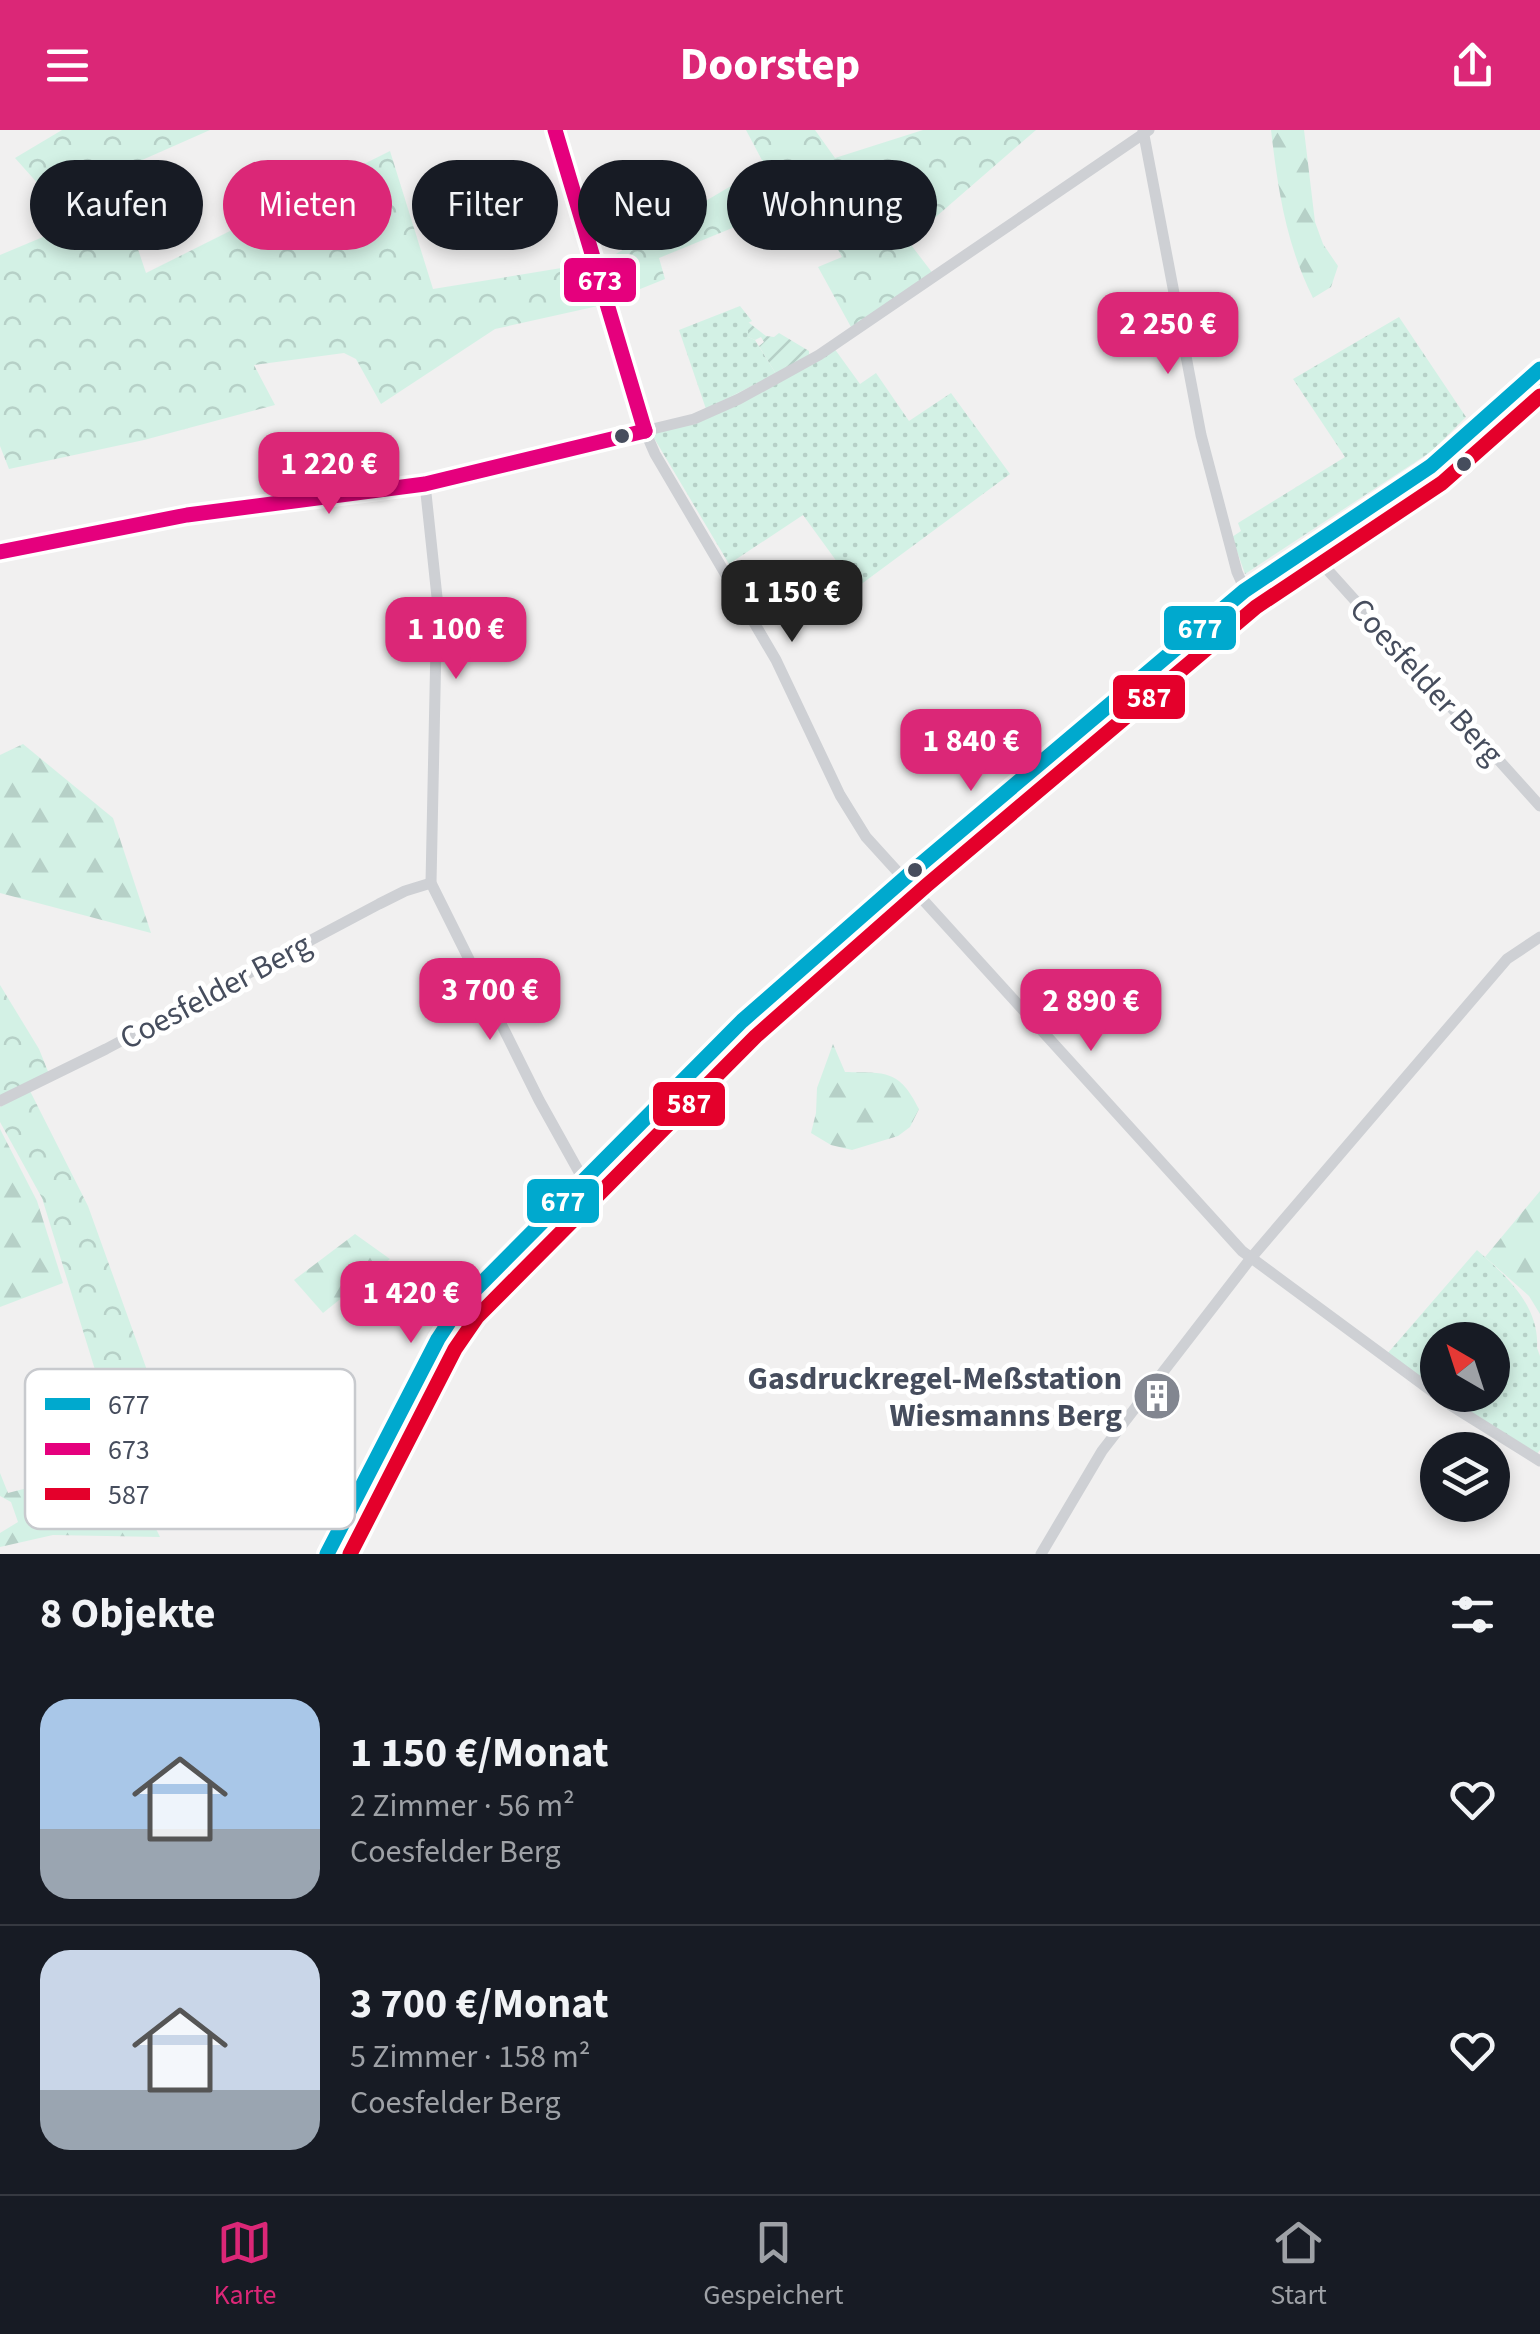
<!DOCTYPE html>
<html lang="de">
<meta charset="utf-8">
<style>
:root{--surface:#171b24;--page:#242831;--text:#f1f3f6;--muted:#9ea1a6;--line:#363941;--accent:#db2777}
body{margin:0;font-family:"Source Sans 3",sans-serif;background:var(--page);color:var(--text);height:100vh;display:flex;flex-direction:column;font-size:38px;white-space:nowrap}
*{box-sizing:border-box;margin:0}
p{font-size:32px;color:var(--muted)}
.icon{flex:none;width:55px;height:55px;fill:none;stroke:currentColor;stroke-width:2;stroke-linecap:round;stroke-linejoin:round}
.map{position:relative;height:1424px;overflow:hidden}
.drawer{display:flex;flex-direction:column;background:var(--surface);flex:1}
.drawer>*{flex:none}
.top-card{position:absolute;left:30px;top:30px;width:1000px;height:90px;display:flex;gap:20px}
.needle{width:65px;rotate:321deg}
.controls{position:absolute;left:1420px;top:1192px;display:grid;gap:20px}
.controls a{display:grid;place-items:center;width:90px;height:90px;border-radius:50%;background:var(--surface);box-shadow:0 5px 15px #0003;font-size:50px}
.price{position:absolute;translate:-50% -85px;padding:0 22px;border-radius:20px;background:var(--accent);color:#fff;font-size:32px;line-height:65px;filter:drop-shadow(0 2px 5px #0008)}
.price::after{content:'';position:absolute;left:50%;top:60px;width:30px;height:22px;margin-left:-15px;background:inherit;clip-path:polygon(0 0,100% 0,50% 100%)}
.price.selected{background:#222;color:#fff}
ul{padding:0;list-style:none}
li{display:flex;align-items:center;gap:30px;height:250px;padding:0 40px}
li+li{border-top:2px solid var(--line)}
li span{display:grid;place-items:center;flex:none;width:280px;height:200px;border-radius:30px;color:#555}
li>.icon{margin-inline-start:auto}
span .icon{width:120px;height:120px;fill:#fffc;stroke-width:1}
li b{font-size:42px}
h2{display:flex;justify-content:space-between;align-items:center;height:120px;padding:0 40px;font-size:42px}
.pill{padding:0 35px;border-radius:45px;background:var(--surface);box-shadow:0 5px 15px #0003;font-size:35px;line-height:90px}
.pill.selected{background:var(--accent);color:#fff}
header{display:flex;justify-content:space-between;align-items:center;height:130px;padding:0 40px;background:var(--accent);color:#fff;font-size:45px;font-weight:700}
.tabs{display:flex;justify-content:space-around;align-items:center;height:140px;border-top:2px solid var(--line);background:var(--surface);font-size:28px;color:var(--muted)}
.tabs a{display:grid;justify-items:center;gap:5px}
.tabs .selected{color:var(--accent)}
.map>svg:first-child{display:block}
.grass{fill:url(#grass-dots)}
.forest{fill:url(#forest-firs)}
.park{fill:url(#park-crowns)}
.garden{fill:url(#garden-furrows)}
.lines{fill:none;stroke-linecap:round;stroke-linejoin:round}
.minor{stroke:#ced0d4;stroke-width:11}
.bus-1-casing{stroke:#fff;stroke-width:22}
.bus-2-casing{stroke:#fff;stroke-width:22}
.bus-3-casing{stroke:#fff;stroke-width:22}
.bus-1{stroke:#00a9ce;stroke-width:15}
.bus-2{stroke:#e5007d;stroke-width:15}
.bus-3{stroke:#e4002b;stroke-width:15}
.bus-dot{fill:#464d5d;stroke:#fff;stroke-width:4}
.labels{text-anchor:middle;stroke-width:10;stroke-linejoin:round;paint-order:stroke}
.street-label{font-size:32px;fill:#464d5d;stroke:#fff}
.poi-label{font-size:32px;font-weight:bold;fill:#464d5d;stroke:#fff;text-anchor:end}
.key{fill:#fff;stroke:#c8cace;stroke-width:2.5}
.key-label{font-size:28px;fill:#464d5d}
.line-badge{stroke:#fff;stroke-width:4}
.badge-label{font-size:28px;text-anchor:middle;font-weight:bold;fill:#fff}
</style>
<header><svg class="icon" aria-label="menu" viewBox="0 0 24 24"><path d="M4 6h16M4 12h16M4 18h16"/></svg>Doorstep<svg class="icon" aria-label="share" viewBox="0 0 24 24"><path d="M12 15V3M7 8l5-5 5 5M5 13v7h14v-7"/></svg></header>
<div class="map">
<svg width="1540" height="1424" viewBox="0 0 1540 1424">
<defs>
<pattern id="grass-dots" width="8" height="8" patternUnits="userSpaceOnUse" patternTransform="scale(2.5)"><rect width="8" height="8" fill="#d3f1e5"/><path d="M2 2h.1M6 6h.1" fill="none" stroke="#b6d0c7" stroke-width="1.8" stroke-linecap="round"/></pattern>
<pattern id="forest-firs" width="22" height="20" patternUnits="userSpaceOnUse" patternTransform="scale(2.5)"><rect width="22" height="20" fill="#d3f1e5"/><path d="M5 1l3.5 6h-7zM16 11l3.5 6h-7z" fill="#b6d0c7"/></pattern>
<pattern id="park-crowns" width="20" height="18" patternUnits="userSpaceOnUse" patternTransform="scale(2.5)"><rect width="20" height="18" fill="#d3f1e5"/><path d="M2 6a3 3 0 1 1 6 0M12 15a3 3 0 1 1 6 0" fill="none" stroke="#b6d0c7"/></pattern>
<pattern id="garden-furrows" width="10" height="10" patternUnits="userSpaceOnUse" patternTransform="scale(2.5)"><rect width="10" height="10" fill="#d3f1e5"/><path d="M-1 1l2-2M0 10L10 0M9 11l2-2" fill="none" stroke="#b6d0c7"/></pattern>
</defs>
<rect width="100%" height="100%" fill="#f1f0f0"/>
<g class="grass">
<polygon points="740,176 752,191 748,193 748,207 755,210 776,244 706,279 679,200"/>
<polygon points="1399,187 1466,287 1432,321 1245,444 1232,407 1241,401 1238,393 1345,327 1293,249"/>
<polygon points="834,218 860,254 876,243 909,291 951,263 1010,344 856,458 803,385 729,434 654,308 654,303"/>
<path d="M1477,1120c27,24 63,55 60,98l3,8v94l-4,5 -94,-60h50v-55h-54l-1,51 -50,-37z"/>
</g>
<g class="forest">
<path d="M1271,0h33l11,92 8,22 15,22 -7,21 -18,11c-27,-54 -35,-108 -42,-168z"/>
<polygon points="23,614 113,688 151,803 0,763 0,625"/>
<path d="M833,914l12,28c41,1 54,-3 74,37l-9,18 -12,9 -46,14 -21,-5 -20,-12 5,-20 1,-25z"/>
<polygon points="0,999 37,1071 63,1153 0,1177"/>
<polygon points="1540,1061 1540,1184 1529,1166 1485,1127"/>
<polygon points="355,1104 390,1129 323,1183 294,1150"/>
<polygon points="124,1333 160,1407 53,1405 0,1417 0,1403 18,1392 11,1372 0,1366 0,1343 8,1363"/>
</g>
<g class="park">
<polygon points="62,0 210,0 115,42 117,57 146,143 390,21 433,159 604,131 765,36 746,0 815,0 835,28 923,0 1036,0 908,111 934,145 851,197 818,137 842,127 810,66 659,128 665,149 598,176 495,199 381,274 356,229 344,223 254,235 275,275 144,310 9,339 0,316 0,125 74,94 15,28"/>
<polygon points="0,855 39,919 49,944 0,969"/>
<polygon points="30,961 88,1076 148,1243 162,1265 197,1304 141,1354 100,1256 42,1068 0,992 0,977"/>
</g>
<polygon class="garden" points="748,192 766,206 774,207 779,203 809,221 809,226 776,244 759,216 764,212 761,207 755,210 748,207"/>
<g class="lines">
<g class="minor">
<polyline points="555,0 645,301 655,324 776,530 840,665 866,707 1242,1121 1452,1276 1540,1331"/>
<polyline points="1143,0 1201,305 1237,442 1250,471"/>
<polyline points="1530,249 1540,261"/>
<polyline points="425,354 437,467 431,753 539,970 583,1049"/>
<polyline points="1307,417 1540,676"/>
<polyline points="0,422 187,385 425,354 694,289 739,269 819,225 1149,0"/>
<polyline points="0,971 106,919 379,774 405,761 431,753"/>
<polyline points="327,1424 438,1209 461,1174 742,891 914,740 1244,461 1431,336 1540,239"/>
<polyline points="1041,1424 1102,1321 1251,1128 1507,829 1540,807"/>
</g>
<g class="bus-1-casing">
<polyline id="bus-1" points="327,1424 438,1209 461,1174 742,891 914,740 1244,461 1431,336 1540,239"/>
</g>
<g class="bus-2-casing">
<g id="bus-2">
<polyline points="555,0 645,301"/>
<polyline points="0,422 187,385 425,354 645,301"/>
</g>
</g>
<g class="bus-3-casing">
<polyline id="bus-3" points="350,1424 455,1219 477,1187 756,906 927,755 1256,477 1442,353 1540,266"/>
</g>
<use href="#bus-1" class="bus-1"/>
<use href="#bus-2" class="bus-2"/>
<use href="#bus-3" class="bus-3"/>
</g>
<defs>
<g id="building-disc" transform="scale(2.5)"><circle r="9.5" fill="#828690" stroke="#fff"/><path d="M-4-6H4V6H1V3H-1V6H-4ZM-2.5-4.3h1.7v1.8h-1.7ZM.8-4.3h1.7v1.8H.8ZM-2.5-1h1.7V.8h-1.7ZM.8-1h1.7V.8H.8Z" fill="#fff"/></g>
</defs>
<g fill-rule="evenodd">
<use href="#building-disc" x="1157" y="1266"/>
</g>
<g class="bus-dot">
<circle cx="622" cy="306" r="9"/>
<circle cx="1464" cy="334" r="9"/>
<circle cx="915" cy="740" r="9"/>
</g>
<g class="labels">
<g class="street-label">
<text transform="translate(1427 551) rotate(48)" y="11">Coesfelder Berg</text>
<text transform="translate(215 861) rotate(-28)" y="11">Coesfelder Berg</text>
</g>
<g class="poi-label">
<text x="1122" y="1259">Gasdruckregel-Meßstation<tspan x="1122" dy="37">Wiesmanns Berg</tspan></text>
</g>
</g>
<rect x="25" y="1239" width="330" height="160" rx="15" class="key"/>
<rect x="45" y="1268" width="45" height="12" fill="#00a9ce"/>
<rect x="45" y="1313" width="45" height="12" fill="#e5007d"/>
<rect x="45" y="1358" width="45" height="12" fill="#e4002b"/>
<g class="key-label">
<text x="108" y="1284">677</text>
<text x="108" y="1329">673</text>
<text x="108" y="1374">587</text>
</g>
<g class="line-badge">
<rect x="562" y="126" width="76" height="48" rx="10" fill="#e5007d"/>
<rect x="1162" y="474" width="76" height="48" rx="10" fill="#00a9ce"/>
<rect x="1111" y="543" width="76" height="48" rx="10" fill="#e4002b"/>
<rect x="651" y="950" width="76" height="48" rx="10" fill="#e4002b"/>
<rect x="525" y="1047" width="76" height="48" rx="10" fill="#00a9ce"/>
</g>
<g class="badge-label">
<text x="600" y="160">673</text>
<text x="1200" y="508">677</text>
<text x="1149" y="577">587</text>
<text x="689" y="983">587</text>
<text x="563" y="1081">677</text>
</g>
</svg>
<div class="controls">
<a><svg class="needle" viewBox="-14 -14 28 28"><path d="M0-13l5 13h-10z" fill="#e53935"/><path d="M0 13l5-13h-10z" fill="#9ea1a6"/></svg></a>
<a><svg class="icon" aria-label="layers" viewBox="0 0 24 24"><path d="M12 4l9 5-9 5-9-5zM3 14l9 5 9-5"/></svg></a>
</div>
<b class="price" style="left:1168px;top:247px">2 250 €</b>
<b class="price" style="left:329px;top:387px">1 220 €</b>
<b class="price selected" style="left:792px;top:515px">1 150 €</b>
<b class="price" style="left:456px;top:552px">1 100 €</b>
<b class="price" style="left:971px;top:664px">1 840 €</b>
<b class="price" style="left:490px;top:913px">3 700 €</b>
<b class="price" style="left:1091px;top:924px">2 890 €</b>
<b class="price" style="left:411px;top:1216px">1 420 €</b>
<div class="top-card">
<a class="pill">Kaufen</a>
<a class="pill selected">Mieten</a>
<a class="pill">Filter</a>
<a class="pill">Neu</a>
<a class="pill">Wohnung</a>
</div>
</div>
<section class="drawer">
<h2>8 Objekte<svg class="icon" aria-label="filters" viewBox="0 0 24 24"><path d="M4 7h16M4 17h16"/><circle cx="9" cy="7" r="2"/><circle cx="15" cy="17" r="2"/></svg></h2>
<ul>
<li><span style="background:linear-gradient(#a9c7e8 65%,#9aa5b1 0)"><svg class="icon" aria-label="home" viewBox="0 0 24 24"><path d="M3 11l9-7 9 7M6 9v11h12V9"/></svg></span><div><b>1 150 €/Monat</b><p>2 Zimmer · 56 m²</p><p>Coesfelder Berg</p></div><svg class="icon" aria-label="heart" viewBox="0 0 24 24"><path d="M12 20l-8-8c-3-5 5-10 8-4 3-6 11-1 8 4z"/></svg></li>
<li><span style="background:linear-gradient(#c9d6e8 70%,#9aa5b1 0)"><svg class="icon" aria-label="home" viewBox="0 0 24 24"><path d="M3 11l9-7 9 7M6 9v11h12V9"/></svg></span><div><b>3 700 €/Monat</b><p>5 Zimmer · 158 m²</p><p>Coesfelder Berg</p></div><svg class="icon" aria-label="heart" viewBox="0 0 24 24"><path d="M12 20l-8-8c-3-5 5-10 8-4 3-6 11-1 8 4z"/></svg></li>
</ul>
</section>
<nav class="tabs">
<a class="selected"><svg class="icon" aria-label="map" viewBox="0 0 24 24"><path d="M3 6l6-2 6 2 6-2v14l-6 2-6-2-6 2zM9 4v14M15 6v14"/></svg>Karte</a>
<a><svg class="icon" aria-label="saved" viewBox="0 0 24 24"><path d="M7 4h10v16l-5-4-5 4z"/></svg>Gespeichert</a>
<a><svg class="icon" aria-label="home" viewBox="0 0 24 24"><path d="M3 11l9-7 9 7M6 9v11h12V9"/></svg>Start</a>
</nav>
